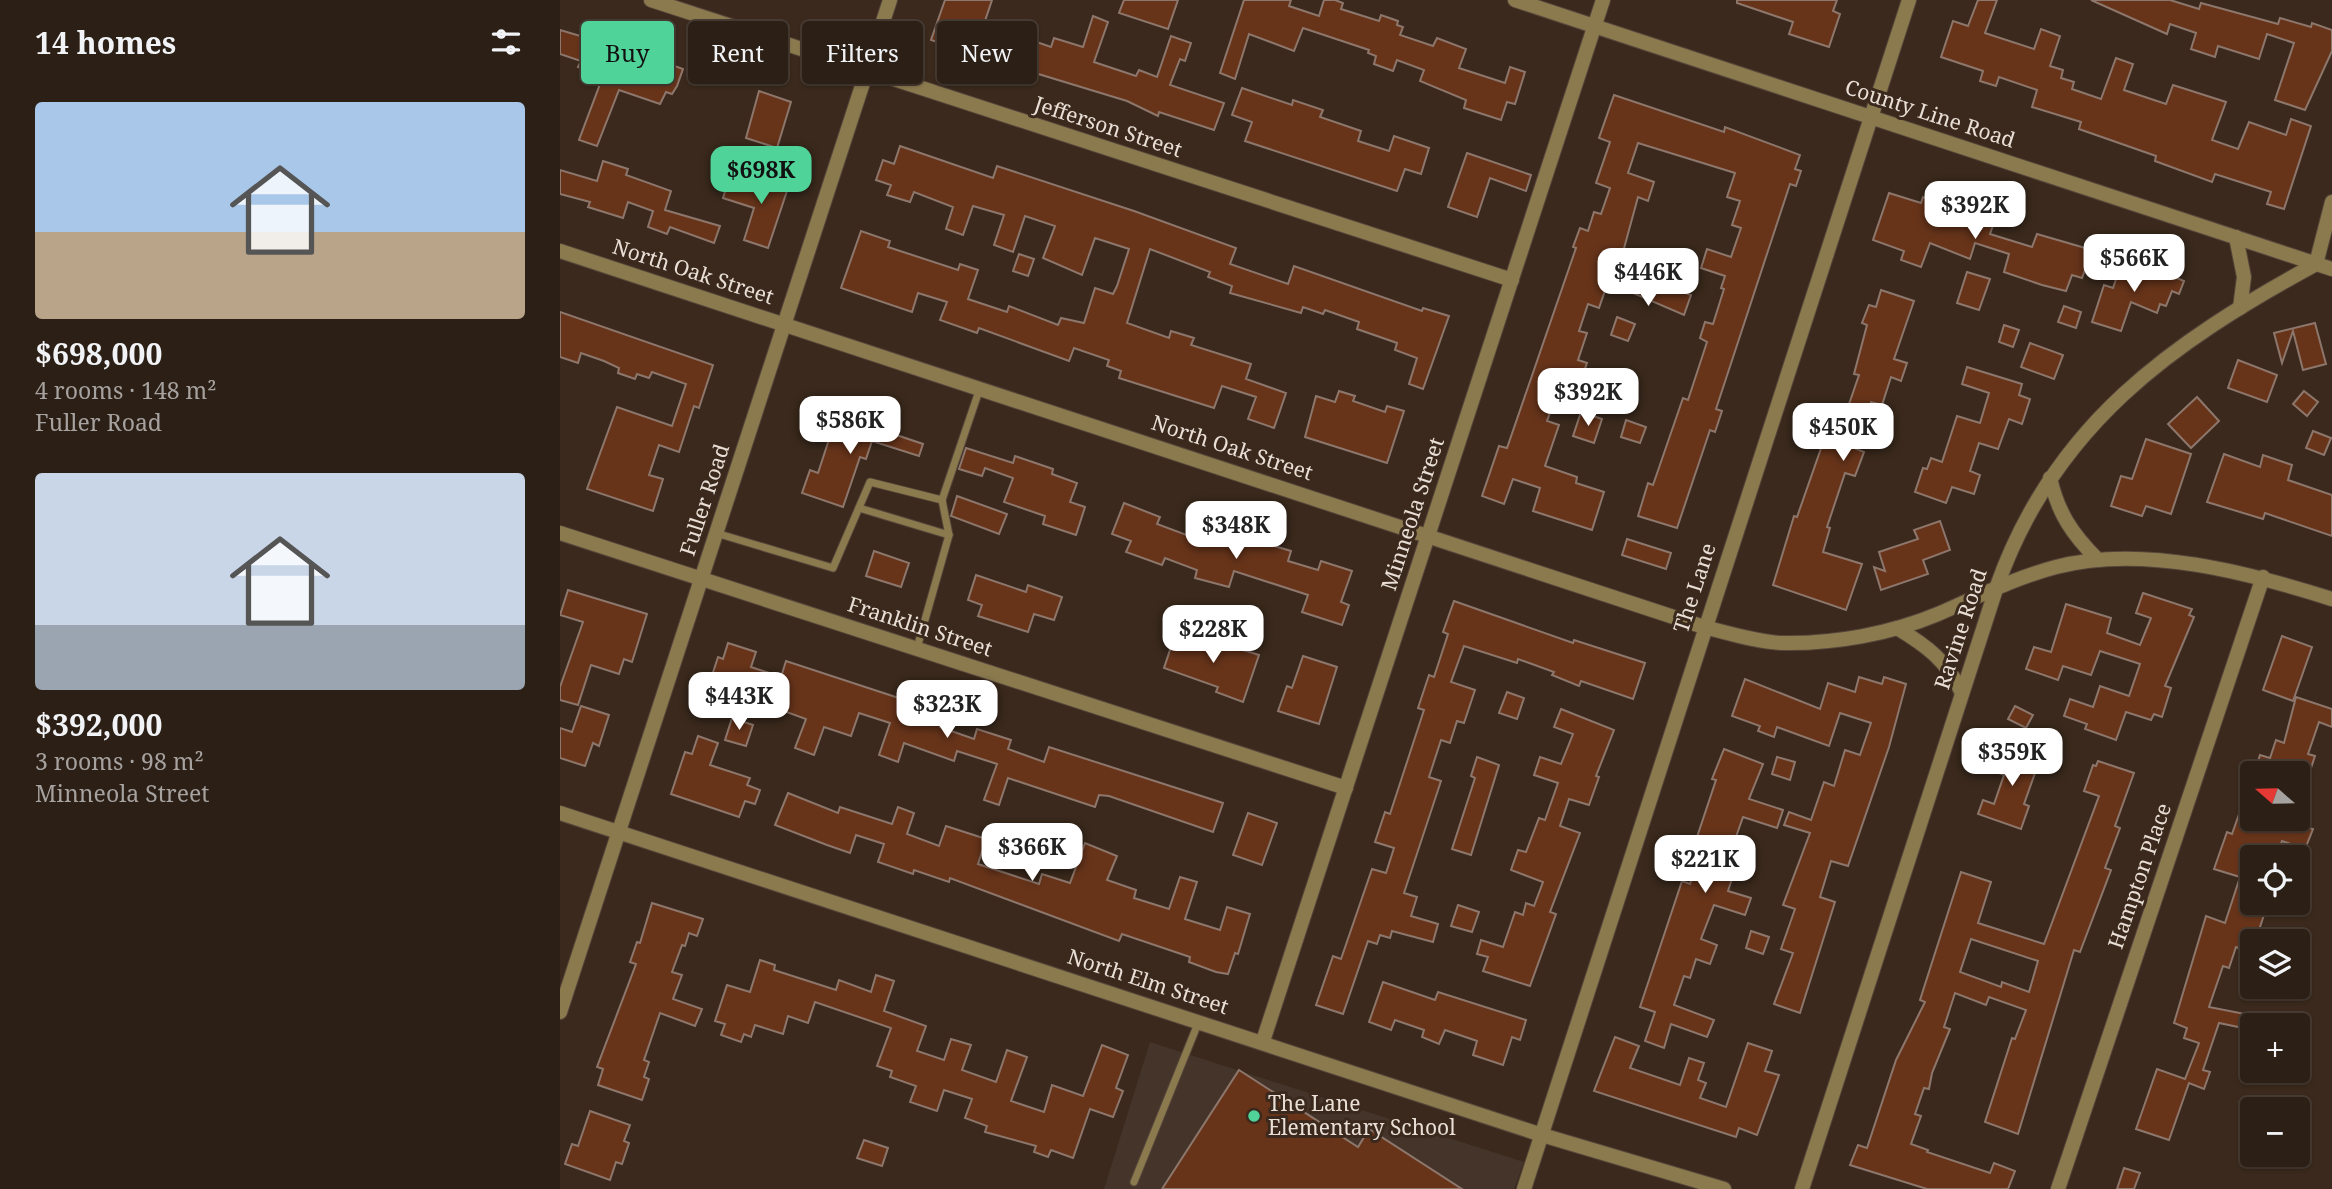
<!DOCTYPE html>
<meta charset="utf-8">
<style>
:root{--surface:#2c1f15;--page:#34271e;--text:#f1f3f6;--muted:#a6a2a0;--line:#483d34;--accent:#50d398}
body{margin:0;font-family:"Noto Serif",serif;background:var(--page);color:var(--text);height:100vh;display:flex;flex-direction:column;font-size:26px;white-space:nowrap}
*{box-sizing:border-box;margin:0}
p{font-size:23px;color:var(--muted)}
.icon{flex:none;width:38px;height:38px;fill:none;stroke:currentColor;stroke-width:2;stroke-linecap:round;stroke-linejoin:round}
.map{position:relative;flex:1;overflow:hidden}
.sheet{display:flex;flex-direction:column;background:var(--surface);width:560px}
.sheet>*{flex:none}
.hud{position:absolute;left:21px;top:21px;width:665px;height:63px;display:flex;gap:14px}
.needle{width:46px;rotate:290deg}
.tools{position:absolute;left:1680px;top:761px;display:grid;gap:14px}
.tools a{display:grid;place-items:center;width:70px;height:70px;border-radius:7px;background:var(--surface);box-shadow:0 2px 5px #0004,0 0 0 2px var(--line);font-size:35px}
.price{position:absolute;translate:-50% -60px;padding:0 16px;border-radius:14px;background:#fff;color:#222;font-size:23px;line-height:46px;filter:drop-shadow(0 2px 4px #0008)}
.price::after{content:'';position:absolute;left:50%;top:42px;width:21px;height:16px;margin-left:-10px;background:inherit;clip-path:polygon(0 0,100% 0,50% 100%)}
.price.selected{background:var(--accent);color:#111}
ul{padding:0;list-style:none}
li{display:grid;align-content:center;gap:14px;height:371px;padding:0 35px}
li span{display:grid;place-items:center;height:217px;border-radius:7px;color:#555}
li>.icon{margin-inline-start:auto}
span .icon{width:126px;height:126px;fill:#fffc;stroke-width:1}
li b{font-size:30px}
h2{display:flex;justify-content:space-between;align-items:center;height:84px;padding:0 35px;font-size:30px}
.chip{padding:0 24px;border-radius:7px;background:var(--surface);box-shadow:0 2px 5px #0004,0 0 0 2px var(--line);font-size:24px;line-height:63px}
.chip.selected{background:var(--accent);color:#111}
main{display:flex;flex:1;min-height:0}
.map>svg:first-child{display:block}
.education{fill:#443429}
.building{fill:#67341a;stroke:#8d766b;stroke-width:2;fill-rule:evenodd}
.lines{fill:none;stroke-linecap:round;stroke-linejoin:round}
.lane-casing{stroke:#56463a;stroke-width:9}
.street-casing{stroke:#56463a;stroke-width:16}
.lane{stroke:#8c7a4f;stroke-width:7}
.street{stroke:#8c7a4f;stroke-width:14}
.poi-dot{fill:#50d398;stroke:#3a291c;stroke-width:2.5}
.labels{text-anchor:middle;stroke-width:6;stroke-linejoin:round;paint-order:stroke}
.street-label{font-size:21px;fill:#eadfd6;stroke:#3a291c}
.poi-label{font-size:21px;fill:#eadfd6;stroke:#3a291c;text-anchor:start}
</style>
<main>
<section class="sheet">
<h2>14 homes<svg class="icon" aria-label="filters" viewBox="0 0 24 24"><path d="M4 7h16M4 17h16"/><circle cx="9" cy="7" r="2"/><circle cx="15" cy="17" r="2"/></svg></h2>
<ul>
<li><span style="background:linear-gradient(#a9c7e8 60%,#b9a48a 0)"><svg class="icon" aria-label="home" viewBox="0 0 24 24"><path d="M3 11l9-7 9 7M6 9v11h12V9"/></svg></span><div><b>$698,000</b><p>4 rooms · 148 m²</p><p>Fuller Road</p></div></li>
<li><span style="background:linear-gradient(#c9d6e8 70%,#9aa5b1 0)"><svg class="icon" aria-label="home" viewBox="0 0 24 24"><path d="M3 11l9-7 9 7M6 9v11h12V9"/></svg></span><div><b>$392,000</b><p>3 rooms · 98 m²</p><p>Minneola Street</p></div></li>
</ul>
</section>
<div class="map">
<svg width="1772" height="1189" viewBox="0 0 1772 1189">
<rect width="100%" height="100%" fill="#3a291c"/>
<polygon class="education" points="590,1042 964,1162 954,1189 544,1189"/>
<g class="building">
<polygon points="385,0 432,0 424,24 444,31 433,62 371,40"/>
<polygon points="564,0 618,0 608,29 559,13"/>
<polygon points="684,0 731,0 729,6 759,16 764,0 775,0 783,3 781,9 819,21 821,15 838,21 837,25 843,27 840,35 873,46 877,38 906,49 899,68 945,83 950,67 965,72 955,104 947,102 941,120 904,108 906,100 860,81 864,70 837,60 833,71 814,64 816,56 808,53 809,50 743,28 734,51 689,34 675,79 660,73"/>
<polygon points="1177,0 1277,0 1273,11 1280,14 1269,47 1229,34 1233,22 1177,3"/>
<polygon points="1418,0 1437,0 1425,33 1474,49 1481,29 1500,36 1490,66 1503,70 1501,78 1514,82 1512,89 1541,99 1556,58 1573,64 1564,90 1606,104 1613,85 1666,102 1652,140 1678,149 1689,122 1726,135 1731,119 1751,126 1724,209 1707,204 1711,192 1655,174 1652,182 1595,161 1596,156 1519,129 1521,122 1472,107 1477,90 1439,77 1436,86 1420,81 1423,71 1381,57 1393,21 1408,26"/>
<polygon points="1531,0 1610,0 1639,9 1641,3 1718,24 1720,18 1751,27 1752,23 1772,30 1772,51 1745,110 1715,100 1734,43 1707,34 1699,59 1658,46 1655,57 1631,49 1636,33 1610,24 1607,34"/>
<polygon points="533,16 548,22 534,62 576,76 579,70 597,77 611,36 631,43 625,61 620,59 610,85 664,103 654,130 599,112 598,116 567,101 462,69 471,40 491,47 494,38 523,47"/>
<polygon points="0,30 27,38 30,30 54,38 50,47 54,51 86,62 88,56 123,69 117,86 112,94 106,92 100,104 59,90 37,146 19,140 43,76 18,67 21,61 0,54"/>
<polygon points="682,88 732,105 733,100 763,110 760,117 801,131 798,141 829,151 834,136 869,148 861,174 845,169 837,191 685,141 692,122 672,115"/>
<polygon points="199,91 231,102 217,148 186,138"/>
<polygon points="1054,95 1164,132 1165,127 1240,155 1235,169 1241,171 1236,186 1230,184 1156,409 1162,411 1155,432 1150,430 1146,442 1117,528 1078,516 1088,483 1093,485 1123,398 1128,400 1147,342 1140,338 1145,322 1153,324 1164,289 1161,288 1165,276 1141,268 1147,249 1171,257 1181,228 1172,225 1180,201 1167,197 1175,173 1078,143 1068,173 1094,182 1088,201 1078,197 1063,252 1059,250 1039,308 1028,304 1019,331 1027,333 1018,360 1027,363 1022,377 1005,372 987,421 999,425 985,466 1017,477 1016,483 1044,492 1032,530 973,511 980,488 953,479 944,504 922,496 939,446 947,448 1016,248 1013,247 1020,228 1028,231 1034,212 1041,214 1050,188 1036,183 1050,142 1039,138"/>
<polygon points="340,146 433,178 437,166 574,211 676,248 670,264 728,284 734,266 862,311 863,308 889,316 863,389 849,384 857,358 835,350 837,343 797,329 799,322 765,310 763,314 743,307 741,313 670,293 672,286 648,277 650,272 590,249 567,323 609,338 611,331 634,338 631,345 691,364 686,379 726,393 714,428 688,419 696,397 662,386 654,408 559,378 561,371 547,366 549,360 514,348 509,361 419,328 417,333 380,320 387,302 358,293 352,312 281,288 301,231 330,241 328,247 398,270 400,264 418,270 408,299 447,312 449,306 498,325 501,318 524,323 535,288 553,294 557,286 569,249 535,238 522,275 483,258 495,226 465,216 453,252 434,245 444,215 413,206 403,235 386,229 393,207 354,192 350,202 327,195 331,185 316,180 323,160 334,164"/>
<polygon points="907,153 971,175 966,191 930,178 917,217 888,207"/>
<polygon points="43,161 68,169 66,175 111,191 105,210 160,226 154,243 110,227 107,234 88,227 93,211 68,202 63,218 28,207 30,202 0,194 0,170 37,181"/>
<polygon points="210,172 231,179 208,248 184,240 194,208 163,198 169,179 204,191"/>
<polygon points="1329,193 1361,203 1363,197 1410,214 1412,209 1436,217 1430,234 1472,247 1477,234 1532,250 1522,278 1512,275 1506,291 1482,285 1444,272 1449,254 1415,243 1410,259 1370,243 1361,267 1341,260 1344,251 1313,240"/>
<polygon points="459,254 474,259 468,276 453,271"/>
<polygon points="1562,262 1590,271 1591,267 1624,281 1619,294 1612,291 1606,306 1600,304 1597,313 1571,302 1561,331 1532,322 1544,285 1553,288"/>
<polygon points="1407,272 1430,279 1419,310 1397,303"/>
<polygon points="1079,276 1131,295 1124,315 1073,293"/>
<polygon points="1321,290 1354,301 1334,359 1347,363 1341,381 1331,377 1322,405 1311,402 1296,449 1304,452 1295,476 1285,473 1267,527 1270,528 1263,552 1302,564 1286,610 1213,585 1234,516 1237,517 1271,420 1278,407 1287,410 1299,375 1294,374 1307,325 1302,323 1309,305 1316,307"/>
<polygon points="1504,306 1521,312 1516,328 1498,322"/>
<polygon points="0,312 153,365 139,408 134,406 119,452 99,445 89,475 103,479 93,511 27,489 57,407 112,426 126,384 92,372 89,378 77,374 75,379 58,373 59,368 44,361 21,353 18,363 0,357"/>
<polygon points="1057,317 1075,324 1068,341 1051,335"/>
<polygon points="1755,323 1766,364 1743,370 1733,331 1722,363 1714,333"/>
<polygon points="1444,325 1459,330 1453,347 1439,342"/>
<polygon points="1470,343 1503,355 1494,379 1461,367"/>
<polygon points="1678,360 1717,375 1707,402 1668,388"/>
<polygon points="1407,367 1462,384 1459,395 1470,399 1462,424 1449,419 1438,449 1419,443 1410,471 1420,475 1414,494 1392,487 1386,503 1355,492 1363,468 1367,469 1371,458 1382,462 1397,416 1420,423 1429,393 1402,384"/>
<polygon points="779,391 795,396 793,401 825,412 827,406 844,411 827,463 745,437 756,396 775,402"/>
<polygon points="1744,391 1758,402 1747,416 1733,404"/>
<polygon points="1637,397 1659,421 1631,448 1608,424"/>
<polygon points="287,408 308,415 306,421 311,423 310,426 363,444 359,456 312,441 306,459 300,457 283,507 242,493 250,470 258,473 278,412 285,415"/>
<polygon points="1021,412 1042,419 1034,443 1013,436"/>
<polygon points="1066,420 1086,427 1080,443 1061,437"/>
<polygon points="1753,431 1771,438 1764,455 1746,448"/>
<polygon points="1586,439 1631,454 1611,514 1586,506 1582,516 1551,506 1561,476 1572,479"/>
<polygon points="406,448 453,463 455,456 493,469 492,474 517,483 510,502 525,507 516,535 483,524 485,516 444,502 453,478 425,468 422,476 399,469"/>
<polygon points="1664,454 1700,467 1703,455 1732,465 1728,480 1772,495 1772,536 1705,513 1703,519 1647,502"/>
<polygon points="397,496 447,514 439,534 391,516"/>
<polygon points="564,503 600,517 597,524 645,542 647,534 658,537 660,530 731,551 728,561 758,570 761,561 792,571 781,602 789,605 782,625 742,612 748,595 674,571 669,587 635,578 637,570 605,558 602,565 566,552 571,541 552,534"/>
<polygon points="1380,521 1390,550 1363,560 1368,574 1321,590 1314,567 1325,571 1319,552 1358,539 1354,530"/>
<polygon points="1067,539 1111,553 1106,569 1062,555"/>
<polygon points="314,551 349,563 341,587 306,576"/>
<polygon points="416,575 466,592 468,585 502,597 494,620 474,614 468,632 418,616 422,605 408,600"/>
<polygon points="8,590 87,614 72,662 64,659 59,674 31,665 18,705 0,700 0,687 23,622 0,615"/>
<polygon points="1583,593 1632,609 1629,615 1634,617 1605,686 1611,688 1602,717 1594,714 1591,720 1566,712 1556,740 1525,729 1527,724 1504,716 1510,699 1533,707 1540,686 1569,696 1580,664 1540,651 1531,675 1503,666 1498,680 1466,669 1474,647 1491,652 1506,604 1551,618 1547,633 1580,645 1591,618 1576,613"/>
<polygon points="894,601 1013,643 1014,640 1085,663 1073,699 1021,681 1019,686 992,675 994,672 958,659 957,663 904,646 891,682 915,690 904,723 897,721 890,743 881,740 869,777 881,781 844,893 857,897 851,916 878,924 873,942 832,931 830,938 820,935 817,944 808,941 783,1014 756,1005 773,956 781,959 812,869 826,873 834,848 815,842 825,812 830,814 864,710 858,708 869,675 874,677 888,634 883,632"/>
<polygon points="615,635 636,642 638,636 699,655 683,702 656,692 658,687 604,668"/>
<polygon points="1722,636 1752,647 1733,701 1703,690"/>
<polygon points="168,643 196,652 191,667 221,677 226,661 357,704 355,711 382,720 380,727 414,739 417,729 451,740 448,749 484,762 489,747 663,803 653,832 549,796 539,795 535,807 448,778 439,805 424,800 437,764 397,751 394,761 344,743 338,762 319,755 330,723 299,713 291,736 264,727 254,755 235,748 246,719 221,710 224,700 185,686 179,702 147,691 158,657 163,659"/>
<polygon points="743,656 777,667 759,724 718,711 727,686 732,688"/>
<polygon points="1299,677 1322,684 1324,677 1346,684 1329,747 1288,866 1271,861 1260,897 1275,902 1240,1013 1214,1004 1233,953 1221,949 1235,909 1223,905 1250,833 1224,825 1229,812 1251,820 1264,782 1274,786 1285,750 1300,755 1311,723 1280,713 1269,746 1217,727 1214,737 1198,731 1200,726 1172,716 1185,679 1260,709 1268,683 1295,692"/>
<polygon points="947,692 964,698 957,719 939,713"/>
<polygon points="1736,697 1772,709 1772,727 1759,722 1748,754 1755,756 1749,774 1694,774 1700,755 1710,758 1716,740 1724,743"/>
<polygon points="21,706 49,715 39,746 33,743 25,766 0,758 0,728 12,732"/>
<polygon points="1455,706 1473,715 1466,728 1448,719"/>
<polygon points="1001,709 1054,730 1036,776 1039,777 1029,805 1009,799 1000,826 1020,833 990,912 996,914 970,986 923,971 928,957 917,954 921,940 943,947 955,912 963,915 966,903 974,906 983,882 951,870 958,850 966,852 979,818 985,820 998,783 974,775 980,757 1001,764 1013,734 994,727"/>
<polygon points="172,718 193,725 186,746 165,740"/>
<polygon points="138,736 158,743 150,765 190,778 187,785 200,790 195,804 185,801 179,817 111,794 125,752 132,754"/>
<polygon points="1443,746 1480,759 1464,804 1469,806 1461,829 1418,814 1423,800 1434,804 1444,775 1434,771"/>
<polygon points="1164,749 1203,764 1189,799 1223,810 1217,828 1183,817 1171,851 1180,854 1168,891 1191,898 1185,915 1154,905 1141,939 1157,945 1150,964 1136,959 1130,978 1124,976 1114,1005 1154,1020 1147,1037 1111,1024 1104,1048 1085,1041 1095,1012 1080,1007 1122,881 1130,884 1139,857 1128,854 1133,839 1136,840 1156,780 1152,779"/>
<polygon points="917,757 939,765 911,855 892,849 915,778 911,776"/>
<polygon points="1217,757 1235,762 1230,780 1212,774"/>
<path d="M1538,761l36,12 -19,53 5,2 -15,40 6,2 -31,82 -6,-2 -56,184 -33,-12 27,-84 3,1 11,-29 -37,-13 -3,8 -31,-12 -11,34 6,2 -18,44 -3,16 -5,-1 -9,26 6,2 -10,28 17,6 -1,2 63,21 4,-10 21,8 -7,18h-81l-77,-24 8,-20 9,3 29,-88 29,-58 -5,-2 41,-128 30,10 -13,41 66,21 55,-148 -15,-5 9,-26 3,1zM1411,939l67,22 -9,31 -27,-10 -1,5 -41,-15z"/>
<polygon points="1690,783 1692,819 1724,819 1753,829 1745,849 1722,841 1716,858 1692,858 1692,908 1705,912 1695,942 1692,942 1692,953 1676,947 1669,968 1663,966 1649,1007 1685,1014 1683,1028 1659,1023 1643,1070 1650,1072 1644,1089 1629,1083 1609,1140 1576,1129 1597,1069 1625,1079 1639,1043 1624,1038 1627,1028 1614,1023 1646,916 1665,923 1680,877 1654,869 1667,832 1672,834"/>
<polygon points="228,793 278,813 280,807 332,824 338,807 354,813 347,834 379,846 386,826 426,839 418,864 479,884 482,874 510,883 525,843 557,856 547,880 576,890 574,898 609,909 620,877 637,882 625,919 660,930 667,907 690,914 678,954 675,953 668,974 656,972 629,962 630,957 562,934 559,941 390,878 389,882 354,870 353,874 318,862 324,844 296,835 290,853 267,845 215,825"/>
<polygon points="688,813 717,823 702,865 673,855"/>
<polygon points="92,903 143,919 137,936 129,933 125,946 122,945 112,972 122,975 113,999 142,1009 135,1026 100,1013 84,1060 89,1062 84,1077 89,1079 82,1100 38,1085 43,1069 37,1067 76,964 70,962 77,942 80,943"/>
<polygon points="898,905 919,912 912,932 891,926"/>
<polygon points="1191,931 1209,937 1203,954 1186,948"/>
<polygon points="200,960 215,965 214,970 276,990 279,980 311,992 316,975 334,981 324,1011 366,1026 357,1051 384,1060 391,1039 411,1045 402,1070 436,1082 447,1050 467,1057 451,1101 484,1112 492,1085 523,1096 542,1045 568,1055 556,1088 563,1091 553,1117 530,1109 513,1158 491,1150 488,1157 474,1152 476,1146 425,1132 427,1126 405,1118 412,1099 384,1090 377,1111 350,1102 356,1086 330,1077 332,1071 317,1066 331,1028 255,1002 248,1023 228,1016 223,1034 195,1025 191,1037 184,1034 181,1042 161,1035 165,1024 155,1021 167,985 190,992"/>
<polygon points="823,982 875,1000 878,992 966,1020 960,1040 952,1037 943,1065 913,1055 917,1041 885,1030 879,1044 862,1037 864,1030 835,1020 831,1030 809,1022"/>
<polygon points="1055,1037 1079,1046 1070,1068 1120,1085 1129,1058 1144,1063 1138,1080 1146,1083 1140,1098 1166,1107 1188,1043 1212,1051 1205,1071 1219,1075 1197,1135 1179,1128 1176,1137 1034,1091"/>
<polygon points="679,1070 798,1147 809,1129 902,1189 602,1189"/>
<polygon points="30,1111 70,1125 64,1141 69,1143 62,1164 56,1162 50,1180 5,1164 12,1144 18,1146"/>
<polygon points="304,1140 328,1148 322,1166 297,1158"/>
<polygon points="1564,1168 1580,1173 1574,1189 1557,1189"/>
</g>
<g class="lines">
<g class="lane-casing">
<g id="lane">
<polyline points="382,500 420,388"/>
<polyline points="299,508 389,535"/>
<polyline points="156,533 273,568 310,482 382,500 389,535 357,648"/>
<polyline points="574,1182 639,1021"/>
</g>
</g>
<g class="street-casing">
<g id="street">
<polyline points="91,0 952,280"/>
<polyline points="955,0 1772,269"/>
<polyline points="1676,237 1684,277 1680,308"/>
<path d="M0,251l1144,376c25,6 52,15 78,16 52,1 108,-9 156,-29 39,-17 76,-36 118,-47 86,-23 194,6 276,32"/>
<path d="M1490,478c8,35 22,56 48,82"/>
<polyline points="0,533 786,788"/>
<path d="M1337,628c30,18 50,33 65,65"/>
<polyline points="0,813 982,1135 1164,1189"/>
<polyline points="0,1012 330,0"/>
<polyline points="703,1041 1043,0"/>
<polyline points="964,1189 1349,0"/>
<path d="M1242,1189l195,-603c57,-161 174,-243 319,-322l16,-62"/>
<polyline points="1498,1189 1703,577"/>
</g>
</g>
<use href="#lane" class="lane"/>
<use href="#street" class="street"/>
</g>
<circle class="poi-dot" cx="694" cy="1116" r="7"/>
<g class="labels">
<g class="street-label">
<text transform="translate(1370 114) rotate(18)" y="7">County Line Road</text>
<text transform="translate(548 127) rotate(18)" y="7">Jefferson Street</text>
<text transform="translate(133 272) rotate(18)" y="7">North Oak Street</text>
<text transform="translate(672 448) rotate(18)" y="7">North Oak Street</text>
<text transform="translate(145 500) rotate(-72)" y="7">Fuller Road</text>
<text transform="translate(853 514) rotate(-72)" y="7">Minneola Street</text>
<text transform="translate(1135 588) rotate(-72)" y="7">The Lane</text>
<text transform="translate(360 627) rotate(18)" y="7">Franklin Street</text>
<text transform="translate(1401 629) rotate(-72)" y="7">Ravine Road</text>
<text transform="translate(1580 876) rotate(-71)" y="7">Hampton Place</text>
<text transform="translate(588 982) rotate(18)" y="7">North Elm Street</text>
</g>
<g class="poi-label">
<text x="708" y="1111">The Lane<tspan x="708" dy="24">Elementary School</tspan></text>
</g>
</g>
</svg>
<div class="tools">
<a><svg class="needle" viewBox="-14 -14 28 28"><path d="M0-13l5 13h-10z" fill="#e53935"/><path d="M0 13l5-13h-10z" fill="#a6a2a0"/></svg></a>
<a><svg class="icon" aria-label="locate" viewBox="0 0 24 24"><circle cx="12" cy="12" r="6"/><path d="M12 2v4M12 18v4M2 12h4M18 12h4"/></svg></a>
<a><svg class="icon" aria-label="layers" viewBox="0 0 24 24"><path d="M12 4l9 5-9 5-9-5zM3 14l9 5 9-5"/></svg></a>
<a>+</a>
<a>−</a>
</div>
<b class="price selected" style="left:201px;top:206px">$698K</b>
<b class="price" style="left:1415px;top:241px">$392K</b>
<b class="price" style="left:1574px;top:294px">$566K</b>
<b class="price" style="left:1088px;top:308px">$446K</b>
<b class="price" style="left:1028px;top:428px">$392K</b>
<b class="price" style="left:290px;top:456px">$586K</b>
<b class="price" style="left:1283px;top:463px">$450K</b>
<b class="price" style="left:676px;top:561px">$348K</b>
<b class="price" style="left:653px;top:665px">$228K</b>
<b class="price" style="left:179px;top:732px">$443K</b>
<b class="price" style="left:387px;top:740px">$323K</b>
<b class="price" style="left:1452px;top:788px">$359K</b>
<b class="price" style="left:472px;top:883px">$366K</b>
<b class="price" style="left:1145px;top:895px">$221K</b>
<div class="hud">
<a class="chip selected">Buy</a>
<a class="chip">Rent</a>
<a class="chip">Filters</a>
<a class="chip">New</a>
</div>
</div>
</main>
